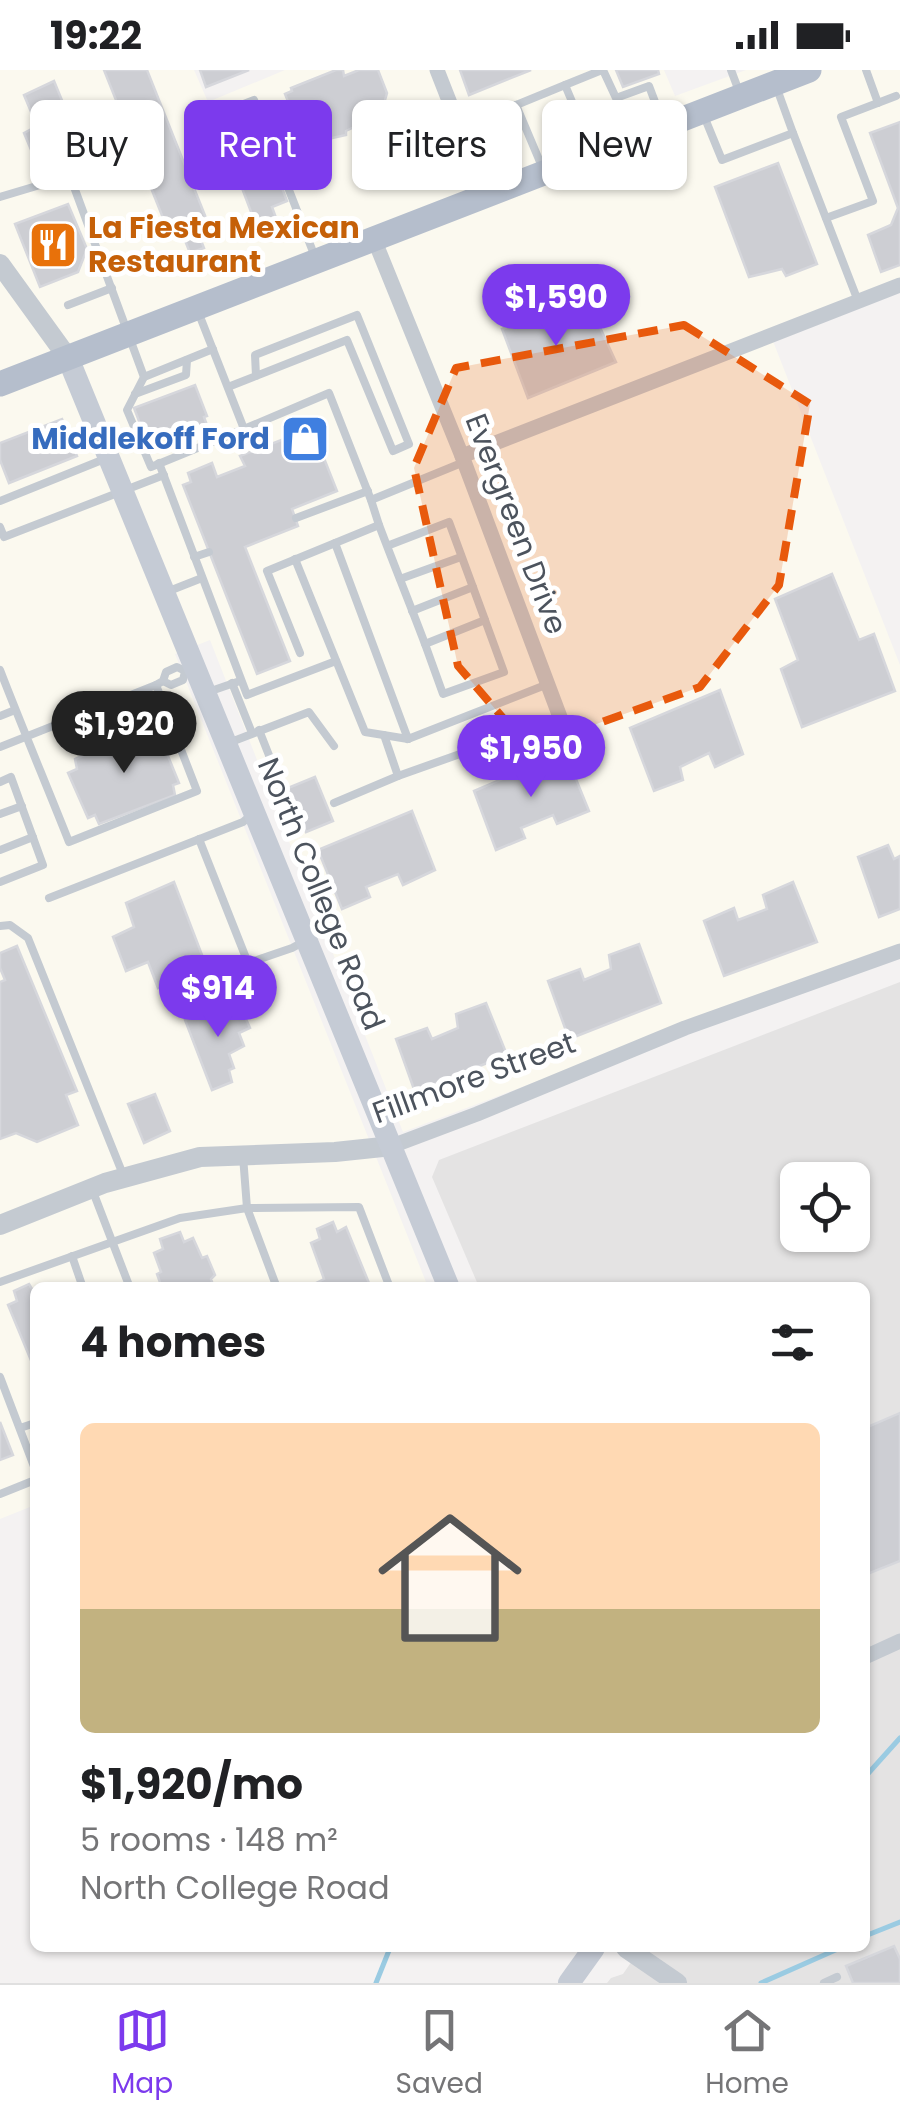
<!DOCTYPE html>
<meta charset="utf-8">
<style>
:root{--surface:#fff;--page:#f6f6f6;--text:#202124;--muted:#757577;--line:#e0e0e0;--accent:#7c3aed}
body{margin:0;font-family:Poppins,sans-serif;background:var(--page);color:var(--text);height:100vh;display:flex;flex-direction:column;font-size:38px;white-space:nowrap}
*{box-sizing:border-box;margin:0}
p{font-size:32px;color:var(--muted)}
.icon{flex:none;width:55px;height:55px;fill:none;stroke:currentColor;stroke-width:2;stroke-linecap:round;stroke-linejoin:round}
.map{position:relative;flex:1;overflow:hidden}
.side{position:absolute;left:30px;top:1212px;width:840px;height:670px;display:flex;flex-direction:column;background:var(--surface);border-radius:15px;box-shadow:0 2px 8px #0004}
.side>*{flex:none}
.hud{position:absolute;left:30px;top:30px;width:840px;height:90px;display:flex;gap:20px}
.tools{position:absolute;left:780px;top:1092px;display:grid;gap:20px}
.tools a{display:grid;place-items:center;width:90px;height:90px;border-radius:15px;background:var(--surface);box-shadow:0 2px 8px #0004;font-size:50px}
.price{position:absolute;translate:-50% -85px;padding:0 22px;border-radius:35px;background:var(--accent);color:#fff;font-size:32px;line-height:65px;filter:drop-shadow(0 2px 5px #0008)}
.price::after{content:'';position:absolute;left:50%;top:60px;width:30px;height:22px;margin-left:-15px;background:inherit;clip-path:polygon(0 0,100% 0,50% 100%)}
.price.selected{background:#222;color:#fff}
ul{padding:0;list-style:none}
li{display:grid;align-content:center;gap:20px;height:530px;padding:0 50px}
li span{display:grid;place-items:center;height:310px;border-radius:15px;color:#555}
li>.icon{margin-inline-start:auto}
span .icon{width:180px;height:180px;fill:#fffc;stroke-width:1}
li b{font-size:42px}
h2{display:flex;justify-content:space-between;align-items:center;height:120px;padding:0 50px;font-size:42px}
.chip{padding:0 35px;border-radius:15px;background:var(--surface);box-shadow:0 2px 8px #0004;font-size:35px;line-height:90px}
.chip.selected{background:var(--accent);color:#fff}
.status{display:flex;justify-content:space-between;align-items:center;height:70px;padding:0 50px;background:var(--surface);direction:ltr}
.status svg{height:28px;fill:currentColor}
.menu{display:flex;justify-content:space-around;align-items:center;height:140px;border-top:2px solid var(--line);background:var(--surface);font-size:28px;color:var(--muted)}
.menu a{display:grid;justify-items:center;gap:5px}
.menu .selected{color:var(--accent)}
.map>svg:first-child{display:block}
.commercial{fill:#fbf9ef}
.education{fill:#e4e3e3;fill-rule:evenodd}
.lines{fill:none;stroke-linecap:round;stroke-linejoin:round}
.stream{stroke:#9acbe2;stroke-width:5}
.building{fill:#cdced3;stroke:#d6d7dc;stroke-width:2.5}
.service{stroke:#c4cad1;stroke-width:8}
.minor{stroke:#c4cad1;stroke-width:15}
.tertiary{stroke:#c4cad1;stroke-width:20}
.secondary{stroke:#c5cbd5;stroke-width:22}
.primary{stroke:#b5becc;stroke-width:25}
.marked{fill:#e8590c;fill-opacity:0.2;stroke:#e8590c;stroke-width:8;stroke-dasharray:20 12;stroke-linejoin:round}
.labels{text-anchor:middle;stroke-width:10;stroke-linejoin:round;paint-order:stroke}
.food-label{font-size:30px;font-weight:bold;fill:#c56008;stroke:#fff;text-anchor:start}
.shop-label{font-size:30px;font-weight:bold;fill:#366cbe;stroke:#fff;text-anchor:end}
.street-label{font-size:30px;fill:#4c535d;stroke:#fff}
</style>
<div class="status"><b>19:22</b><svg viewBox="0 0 49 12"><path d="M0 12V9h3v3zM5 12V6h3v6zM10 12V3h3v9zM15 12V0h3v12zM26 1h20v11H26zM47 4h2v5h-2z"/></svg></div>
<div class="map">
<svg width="900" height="1913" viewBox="0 0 900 1913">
<rect width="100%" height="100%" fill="#f4f2f2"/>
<polygon class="commercial" points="0,0 194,0 208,32 285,0 664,0 675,26 746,0 900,0 900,210 769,261 900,595 900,874 403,1062 210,570 175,584 428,1217 35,1218 35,1435 0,1449"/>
<path class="education" d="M900,912v1001h-293l4,-5 12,-4 18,-26h224v-660l-386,-1 -47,-110 7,-17zM798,1110h54v55h-54z"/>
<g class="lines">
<g class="stream">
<polyline points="865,1707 900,1668"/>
<polyline points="865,1866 900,1852"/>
<polyline points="376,1913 390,1878"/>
<polyline points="761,1913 840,1878"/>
</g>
</g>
<g class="building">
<polygon points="104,0 147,0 208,153 196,158 204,178 190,183 182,163 171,168"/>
<polygon points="200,0 249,0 206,17"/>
<polygon points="336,0 343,0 344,6 359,0 378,0 387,23 381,44 346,61 346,65 305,74 285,24 292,21 291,18"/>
<polygon points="460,0 531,0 469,25"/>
<polygon points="616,0 658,0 659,4 623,17"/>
<polygon points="54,11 80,74 37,94 24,63 37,56 24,25"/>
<polygon points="900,52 900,195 881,202 868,165 891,155 898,138 870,63"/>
<polygon points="413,67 421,87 388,100 380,81"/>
<polygon points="272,91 287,131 272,137 279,156 259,163 237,105"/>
<polygon points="778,93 817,194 786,206 782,199 749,207 715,117"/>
<polygon points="68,134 87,179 78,202 40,217 15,154"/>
<polygon points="559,235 564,247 581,240 588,255 597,251 616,292 528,328 502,259"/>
<polygon points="195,315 207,346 204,347 208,358 184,367 181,358 158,366 162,376 150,380 134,338"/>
<polygon points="62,349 77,386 9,413 0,390 0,373"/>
<polygon points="312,358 337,421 292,439 298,456 245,477 290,591 257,604 183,415 191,412 188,403 212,393 217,407 245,396 240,386"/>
<polygon points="832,504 859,570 874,564 895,621 802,657 781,599 798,590 775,529"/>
<polygon points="720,620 743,684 715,697 709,683 680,697 683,710 654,721 630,658"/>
<polygon points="155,654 179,713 173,715 175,725 99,754 95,745 88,748 68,703 77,699 75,689"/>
<polygon points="565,682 589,741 557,754 553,745 521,758 525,768 496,780 474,721"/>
<polygon points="315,707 333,751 306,762 288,718"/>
<polygon points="412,741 435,800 403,815 398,804 366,817 370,827 342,839 318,780"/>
<polygon points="888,775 894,789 900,786 900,839 879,847 858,787"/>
<polygon points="174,812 207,898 158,918 148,892 126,901 113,867 134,857 126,833"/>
<polygon points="793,812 817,872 724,906 704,851 734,838 738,850 767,839 763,825"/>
<polygon points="639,874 661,933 569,969 548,911 580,899 584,910 611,899 609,885"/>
<polygon points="17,876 77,1021 66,1025 78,1055 37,1072 16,1063 0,1069 0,912 5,910 0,898 0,883"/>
<polygon points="237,929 250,958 239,963 244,976 229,984 234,998 229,1000 232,1012 212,1020 185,950"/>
<polygon points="486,933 507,985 415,1022 396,969 427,958 432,969 458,958 456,944"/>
<polygon points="155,1024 170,1061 144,1073 128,1034"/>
<polygon points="333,1152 337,1162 346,1157 371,1218 306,1218 324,1209 311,1173 320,1169 317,1159"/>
<polygon points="180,1162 184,1172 193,1168 202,1188 207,1186 215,1205 211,1209 214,1218 162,1218 157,1204 161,1202 154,1183 163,1179 160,1169"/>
<polygon points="29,1214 35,1224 35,1300 8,1235 17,1231 14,1221"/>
<polygon points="900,1343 900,1491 865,1505 865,1358"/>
<polygon points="0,1352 13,1385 0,1390"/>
<polygon points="894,1876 900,1889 900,1913 853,1913 846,1896"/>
</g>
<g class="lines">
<g class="service">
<polyline points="603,0 616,28 649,16 663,53"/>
<polyline points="731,0 740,24"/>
<polyline points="866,0 878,33"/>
<polyline points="565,15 602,0"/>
<polyline points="776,16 793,63"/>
<polyline points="516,35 543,99"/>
<polyline points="223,42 254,30 315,187"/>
<polyline points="704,46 722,90 793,63 858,231"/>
<polyline points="482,49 499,90"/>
<polyline points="460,58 565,15 592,79"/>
<polyline points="0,127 70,106 144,307 127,340 151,397 244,359"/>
<polyline points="826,148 873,131 841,47 896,26"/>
<polyline points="68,235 112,218"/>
<polyline points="199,244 244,359 329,323 371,430 464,392"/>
<polyline points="144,307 213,279"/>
<polyline points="228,317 347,270 393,381 409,374 357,245 255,285 256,306"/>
<polyline points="135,324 186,305 187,290"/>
<polyline points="159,393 247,625 336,591"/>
<polyline points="0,431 107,388"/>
<polyline points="296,448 368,421"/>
<path d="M379,455c15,40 31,79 46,119l60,-24 -36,-98 -62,24"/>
<polyline points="0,457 4,467 164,405"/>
<polyline points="335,473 408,669 548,614"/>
<polyline points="194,487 209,482"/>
<polyline points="295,489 365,662 408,669"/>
<polyline points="400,509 461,487"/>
<polyline points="169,521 202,508"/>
<polyline points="412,541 473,517"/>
<polyline points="425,574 443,624 504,602 485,550"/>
<polyline points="300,583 267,501 379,455 371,430"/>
<path d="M0,600c22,57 46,114 69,172l128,-51 -41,-106 -156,62"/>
<polyline points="232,613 252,663"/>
<polyline points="156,615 163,611 171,615 183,610 185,601 177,597 166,602 163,611"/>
<polyline points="208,622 237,612"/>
<polyline points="0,646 15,640"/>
<polyline points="259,660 295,751"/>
<polyline points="231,672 309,642 334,676"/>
<polyline points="398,706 505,668"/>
<polyline points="0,712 11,707 43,795 0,812"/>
<polyline points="334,733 398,706 384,665"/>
<polyline points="0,744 22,736"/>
<polyline points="199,769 248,893 292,878 303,872"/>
<polyline points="0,780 33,767"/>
<polyline points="49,828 243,752 251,745"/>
<polyline points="0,856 10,855 28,868 124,1107"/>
<polyline points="243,1086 247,1138 277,1218"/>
<polyline points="92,1119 130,1218"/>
<polyline points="72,1186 83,1218"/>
<polyline points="0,1212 180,1148 247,1138 359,1137 390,1218"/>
<polyline points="0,1307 35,1399"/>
<polyline points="20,1358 35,1353"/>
<polyline points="0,1424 35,1410"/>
<polyline points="824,1913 837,1907"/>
</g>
<g class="minor">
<polyline points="437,0 486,125"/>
<polyline points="374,169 462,386 560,647"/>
<polyline points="462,386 900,215"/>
<polyline points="392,1076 477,1044 685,958 900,881"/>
<polyline points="865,1587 900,1571"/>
</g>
<g class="tertiary">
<polyline points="0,194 68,288"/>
<polyline points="0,1155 105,1113 200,1087 335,1082 392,1076"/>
<polyline points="626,1878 677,1913"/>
</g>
<g class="secondary">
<polyline points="68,288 449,1218"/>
<polyline points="569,1913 594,1878"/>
</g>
<polyline class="primary" points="0,314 809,0"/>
</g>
<path class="marked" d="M684,255l126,79 -31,181 -79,102 -171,61 -71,-82 -44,-198 42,-100z"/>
<defs>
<g id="restaurant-square" transform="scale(2.5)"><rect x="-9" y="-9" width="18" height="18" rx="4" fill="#e8710a" stroke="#fff"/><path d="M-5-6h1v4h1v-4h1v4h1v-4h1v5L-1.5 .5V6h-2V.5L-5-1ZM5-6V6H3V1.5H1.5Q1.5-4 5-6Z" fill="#fff"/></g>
<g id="shop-square" transform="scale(2.5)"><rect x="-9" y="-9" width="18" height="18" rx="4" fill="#3f7fe0" stroke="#fff"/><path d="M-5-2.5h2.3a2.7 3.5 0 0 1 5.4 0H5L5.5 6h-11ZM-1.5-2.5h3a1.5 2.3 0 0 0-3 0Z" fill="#fff"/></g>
</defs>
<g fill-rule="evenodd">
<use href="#restaurant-square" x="53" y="175"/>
<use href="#shop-square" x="305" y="369"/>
</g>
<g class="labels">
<g class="food-label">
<text x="88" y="168">La Fiesta Mexican<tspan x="88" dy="34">Restaurant</tspan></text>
</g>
<g class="shop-label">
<text x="270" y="379">Middlekoff Ford</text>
</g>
<g class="street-label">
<text transform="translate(516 454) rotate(69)" y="10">Evergreen Drive</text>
<text transform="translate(321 824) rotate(68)" y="10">North College Road</text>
<text transform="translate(474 1008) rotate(-20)" y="10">Fillmore Street</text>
</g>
</g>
</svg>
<div class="tools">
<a><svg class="icon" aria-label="locate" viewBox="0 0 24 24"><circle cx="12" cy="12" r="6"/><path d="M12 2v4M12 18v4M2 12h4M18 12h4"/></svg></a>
</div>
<b class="price" style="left:556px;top:279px">$1,590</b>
<b class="price selected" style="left:124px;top:706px">$1,920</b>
<b class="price" style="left:531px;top:730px">$1,950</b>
<b class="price" style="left:218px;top:970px">$914</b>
<div class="hud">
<a class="chip">Buy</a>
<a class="chip selected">Rent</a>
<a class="chip">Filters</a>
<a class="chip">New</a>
</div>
<section class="side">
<h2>4 homes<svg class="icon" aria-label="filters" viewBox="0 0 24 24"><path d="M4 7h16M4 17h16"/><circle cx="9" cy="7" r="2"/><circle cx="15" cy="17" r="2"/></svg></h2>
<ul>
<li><span style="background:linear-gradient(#ffd9b3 60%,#c2b280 0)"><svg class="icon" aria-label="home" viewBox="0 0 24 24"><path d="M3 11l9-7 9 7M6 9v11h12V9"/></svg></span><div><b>$1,920/mo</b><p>5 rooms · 148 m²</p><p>North College Road</p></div></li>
</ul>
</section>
</div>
<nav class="menu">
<a class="selected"><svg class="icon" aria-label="map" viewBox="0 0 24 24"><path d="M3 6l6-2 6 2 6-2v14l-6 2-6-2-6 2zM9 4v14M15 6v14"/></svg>Map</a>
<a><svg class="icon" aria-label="saved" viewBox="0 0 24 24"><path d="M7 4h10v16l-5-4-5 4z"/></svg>Saved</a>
<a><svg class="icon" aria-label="home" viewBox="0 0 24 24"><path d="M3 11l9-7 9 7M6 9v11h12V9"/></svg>Home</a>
</nav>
